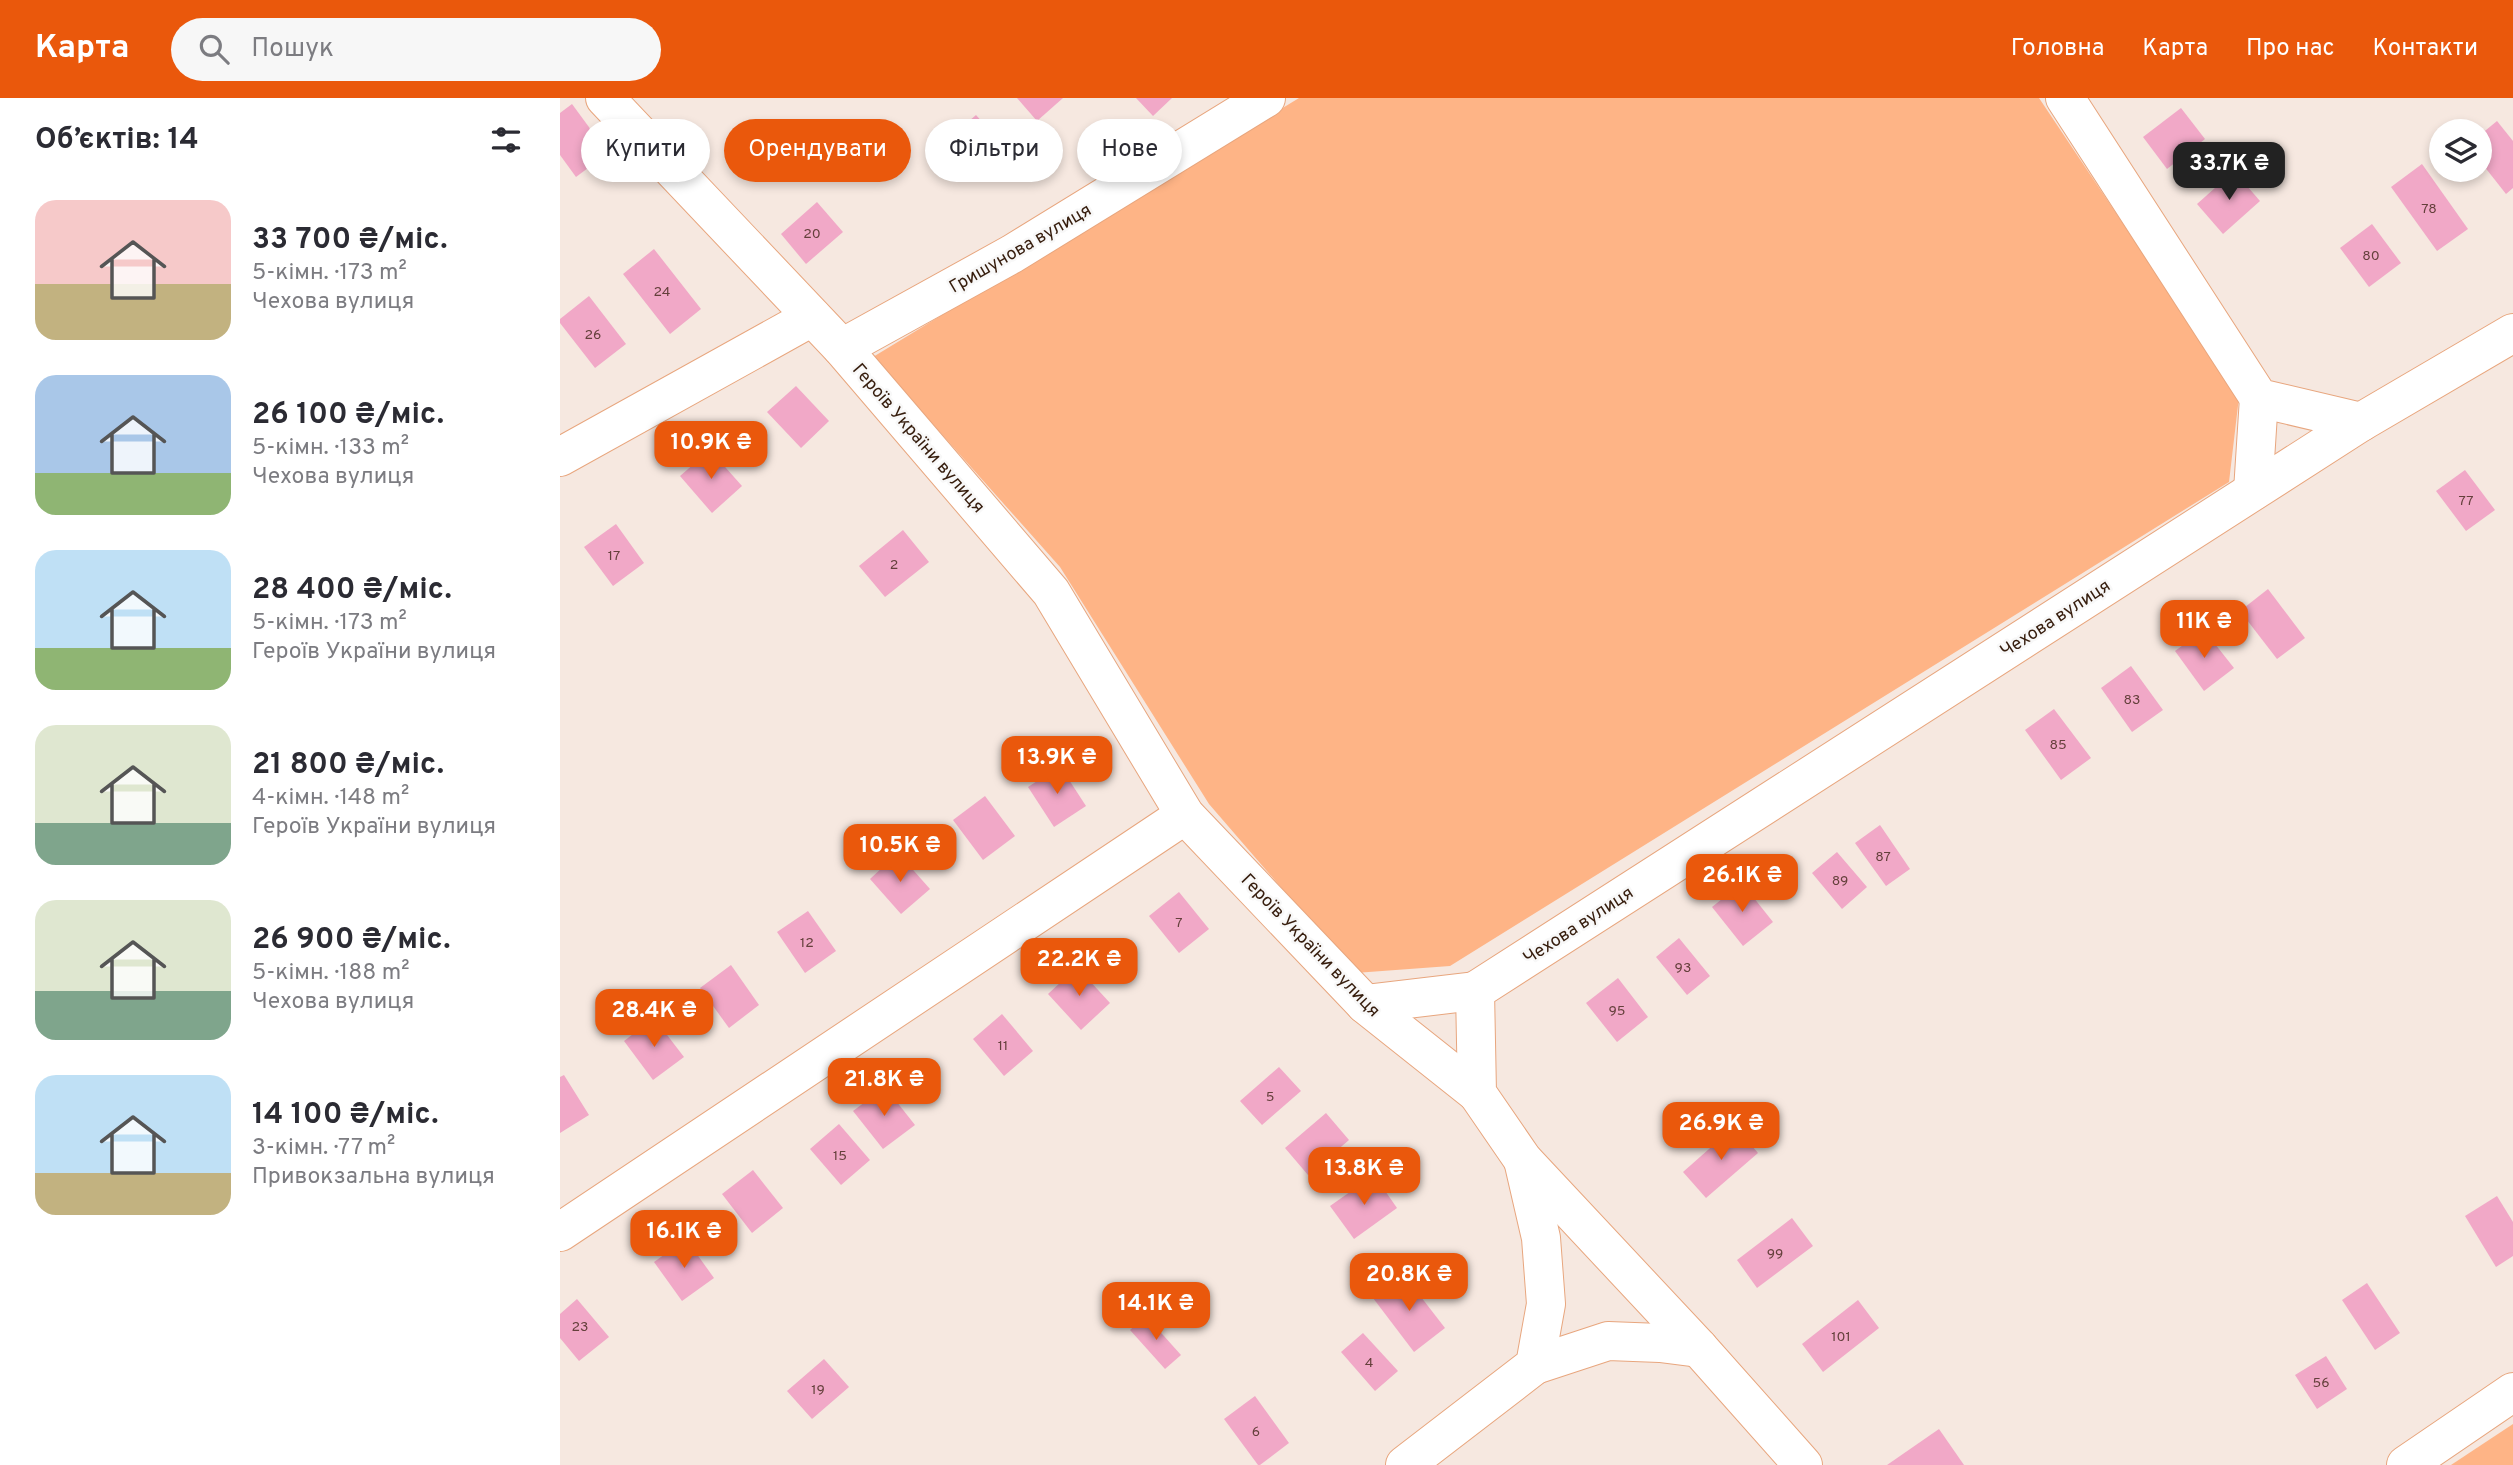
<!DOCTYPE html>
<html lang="uk">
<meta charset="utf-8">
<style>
:root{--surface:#fff;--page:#f7f7f7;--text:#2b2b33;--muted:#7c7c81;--accent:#ea580c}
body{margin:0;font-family:Overpass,sans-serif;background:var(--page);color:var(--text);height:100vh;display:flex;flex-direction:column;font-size:26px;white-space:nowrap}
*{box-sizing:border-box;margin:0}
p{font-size:23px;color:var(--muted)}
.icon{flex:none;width:38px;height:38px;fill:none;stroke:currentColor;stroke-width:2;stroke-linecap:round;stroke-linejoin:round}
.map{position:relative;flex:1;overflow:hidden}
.side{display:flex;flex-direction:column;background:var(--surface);width:560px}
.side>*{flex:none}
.top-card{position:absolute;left:21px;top:21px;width:665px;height:63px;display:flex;gap:14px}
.fabs{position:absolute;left:1869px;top:21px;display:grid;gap:14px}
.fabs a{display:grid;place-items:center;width:63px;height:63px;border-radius:50%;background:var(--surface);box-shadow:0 4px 10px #0003;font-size:35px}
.price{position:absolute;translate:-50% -60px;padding:0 16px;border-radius:14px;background:var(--accent);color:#fff;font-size:23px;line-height:46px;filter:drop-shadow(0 2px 4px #0008)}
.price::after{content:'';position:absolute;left:50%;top:42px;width:21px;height:16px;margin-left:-10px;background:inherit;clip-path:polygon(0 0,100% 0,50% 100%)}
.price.selected{background:#222;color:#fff}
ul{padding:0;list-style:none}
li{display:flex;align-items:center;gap:21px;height:175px;padding:0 35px}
li span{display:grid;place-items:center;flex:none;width:196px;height:140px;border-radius:21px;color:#555}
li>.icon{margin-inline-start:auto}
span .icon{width:84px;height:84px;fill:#fffc;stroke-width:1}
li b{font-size:30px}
h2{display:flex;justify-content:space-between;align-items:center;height:84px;padding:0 35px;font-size:30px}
.pill{padding:0 24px;border-radius:32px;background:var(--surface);box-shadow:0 4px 10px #0003;font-size:24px;line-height:63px}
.pill.selected{background:var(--accent);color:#fff}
header{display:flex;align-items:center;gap:42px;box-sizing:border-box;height:98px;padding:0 35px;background:var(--accent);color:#fff}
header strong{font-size:33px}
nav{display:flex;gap:38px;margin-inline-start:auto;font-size:24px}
.search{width:490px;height:63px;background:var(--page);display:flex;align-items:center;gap:18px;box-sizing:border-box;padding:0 24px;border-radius:38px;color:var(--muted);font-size:26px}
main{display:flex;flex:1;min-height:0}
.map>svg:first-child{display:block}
.garden{fill:#feb486}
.building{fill:#f1a8c7}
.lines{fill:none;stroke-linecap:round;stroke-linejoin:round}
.minor-casing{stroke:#e8a67e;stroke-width:40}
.minor{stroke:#fff;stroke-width:38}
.labels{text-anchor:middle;stroke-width:5;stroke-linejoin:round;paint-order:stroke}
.number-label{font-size:14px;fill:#65403c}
.street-label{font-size:18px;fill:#361d0d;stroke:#f8f8f8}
</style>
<header>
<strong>Карта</strong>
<div class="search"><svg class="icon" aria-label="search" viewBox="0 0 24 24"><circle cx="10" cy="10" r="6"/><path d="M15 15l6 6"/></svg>Пошук</div>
<nav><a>Головна</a><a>Карта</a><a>Про нас</a><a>Контакти</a></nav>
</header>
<main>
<section class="side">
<h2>Об’єктів: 14<svg class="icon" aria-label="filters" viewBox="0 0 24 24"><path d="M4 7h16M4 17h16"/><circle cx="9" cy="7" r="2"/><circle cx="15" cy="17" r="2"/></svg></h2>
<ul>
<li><span style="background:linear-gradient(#f6c9c9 60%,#c2b280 0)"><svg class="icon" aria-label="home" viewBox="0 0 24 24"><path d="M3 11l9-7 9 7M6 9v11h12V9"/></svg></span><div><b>33 700 ₴/міс.</b><p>5-кімн. · 173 m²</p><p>Чехова вулиця</p></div></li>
<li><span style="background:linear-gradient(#a9c7e8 70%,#8fb573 0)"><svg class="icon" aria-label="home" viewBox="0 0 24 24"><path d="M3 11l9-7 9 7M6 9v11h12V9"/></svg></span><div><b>26 100 ₴/міс.</b><p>5-кімн. · 133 m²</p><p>Чехова вулиця</p></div></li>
<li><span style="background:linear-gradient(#bfe0f5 70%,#8fb573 0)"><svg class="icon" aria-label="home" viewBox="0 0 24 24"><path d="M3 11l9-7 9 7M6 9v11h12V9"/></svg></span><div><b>28 400 ₴/міс.</b><p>5-кімн. · 173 m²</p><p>Героїв України вулиця</p></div></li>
<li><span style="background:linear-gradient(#dfe7d0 70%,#7fa58c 0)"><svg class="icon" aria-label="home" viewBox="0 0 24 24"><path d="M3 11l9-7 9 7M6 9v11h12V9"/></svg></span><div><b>21 800 ₴/міс.</b><p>4-кімн. · 148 m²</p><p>Героїв України вулиця</p></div></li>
<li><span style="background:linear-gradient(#dfe7d0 65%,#7fa58c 0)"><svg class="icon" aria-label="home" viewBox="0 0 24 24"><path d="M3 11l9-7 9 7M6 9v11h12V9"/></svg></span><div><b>26 900 ₴/міс.</b><p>5-кімн. · 188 m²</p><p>Чехова вулиця</p></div></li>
<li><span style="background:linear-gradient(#bfe0f5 70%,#c2b280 0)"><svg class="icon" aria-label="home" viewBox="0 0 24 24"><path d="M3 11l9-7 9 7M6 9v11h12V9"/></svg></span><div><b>14 100 ₴/міс.</b><p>3-кімн. · 77 m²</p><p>Привокзальна вулиця</p></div></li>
</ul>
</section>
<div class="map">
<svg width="1953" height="1367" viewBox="0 0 1953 1367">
<rect width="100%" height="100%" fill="#f6e8e0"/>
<g class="garden">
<polygon points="739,0 1479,0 1679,299 1669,384 890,868 795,875 649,706 500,469 313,259"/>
<polygon points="1953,1326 1953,1367 1891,1367"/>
</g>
<g class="building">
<polygon points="457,0 503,0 477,23"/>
<polygon points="576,0 612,0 593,18"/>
<polygon points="12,6 48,55 16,79 0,57 0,15"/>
<polygon points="1621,10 1645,41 1607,71 1583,39"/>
<polygon points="416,17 447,52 417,78 386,43"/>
<polygon points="1937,23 1953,43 1953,90 1946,96 1920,63 1920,37"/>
<polygon points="1862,66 1908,131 1877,153 1831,89"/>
<polygon points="1674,73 1700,103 1663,136 1637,106"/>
<polygon points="257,104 283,134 246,166 221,136"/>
<polygon points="1812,126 1841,165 1809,189 1780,150"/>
<polygon points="94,151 141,211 110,236 63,176"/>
<polygon points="29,198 66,246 35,270 0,225 0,221"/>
<polygon points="236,288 269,323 241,350 207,314"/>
<polygon points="150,352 182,388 152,415 120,378"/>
<polygon points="1905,372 1935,412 1906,433 1876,393"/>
<polygon points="56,426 84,465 53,488 24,449"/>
<polygon points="343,432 369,464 325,499 299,468"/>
<polygon points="1708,491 1745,540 1717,561 1680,513"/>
<polygon points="1644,532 1674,570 1644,593 1615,553"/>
<polygon points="1571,568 1603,612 1572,634 1541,590"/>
<polygon points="1494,611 1531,660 1501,682 1465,632"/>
<polygon points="500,668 526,708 494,729 468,689"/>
<polygon points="425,698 455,738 423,762 393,722"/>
<polygon points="1320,727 1350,771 1326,788 1295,745"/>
<polygon points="1277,754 1307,789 1282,811 1252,775"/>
<polygon points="338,755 370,791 341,816 310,781"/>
<polygon points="1182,785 1213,824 1183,848 1152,809"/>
<polygon points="619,794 649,831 619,855 589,818"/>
<polygon points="248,813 276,853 245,875 217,834"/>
<polygon points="1119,840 1150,878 1127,897 1096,859"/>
<polygon points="171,867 199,907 169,930 140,890"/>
<polygon points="517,869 550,905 521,932 488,896"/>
<polygon points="1058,880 1088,919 1057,944 1026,905"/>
<polygon points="442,916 473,953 444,978 413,941"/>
<polygon points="94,920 124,959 93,982 64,943"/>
<polygon points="719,969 741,993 702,1027 680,1003"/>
<polygon points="4,977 29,1017 0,1035 0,979"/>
<polygon points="325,989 355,1027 323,1051 293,1013"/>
<polygon points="766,1015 789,1042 748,1077 725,1050"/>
<polygon points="279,1026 310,1062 281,1087 250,1051"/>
<polygon points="1175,1028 1198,1055 1146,1100 1123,1074"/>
<polygon points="193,1072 223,1110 192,1135 162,1096"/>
<polygon points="814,1077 837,1110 794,1141 770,1108"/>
<polygon points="1937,1098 1953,1124 1953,1158 1936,1169 1905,1118"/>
<polygon points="1232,1120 1253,1148 1197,1190 1177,1162"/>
<polygon points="126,1141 154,1180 122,1203 94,1164"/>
<polygon points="844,1177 885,1230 854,1254 813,1200"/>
<polygon points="1807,1185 1840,1235 1815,1252 1782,1202"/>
<polygon points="17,1201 49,1239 19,1263 0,1240 0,1216"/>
<polygon points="1298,1202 1319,1230 1263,1274 1242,1246"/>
<polygon points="586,1218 621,1257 605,1271 570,1232"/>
<polygon points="803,1235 838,1273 815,1293 781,1254"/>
<polygon points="1766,1258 1787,1291 1757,1311 1735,1277"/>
<polygon points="264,1261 289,1289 252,1321 227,1293"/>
<polygon points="695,1298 729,1345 700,1367 698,1367 664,1321"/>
<polygon points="1379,1331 1404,1367 1327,1367"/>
</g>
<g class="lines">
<g class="minor-casing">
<g id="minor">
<polyline points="45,0 282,250 491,494 625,717 805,906 917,995"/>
<polyline points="1505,0 1699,300 1801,324"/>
<polyline points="282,250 452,156 706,0"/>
<polyline points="0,359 252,219"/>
<polyline points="1693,393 1699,300"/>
<polyline points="805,906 915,893"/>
<polyline points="0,1134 625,717"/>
<polyline points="975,1267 1048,1243 1100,1245 1139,1250"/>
<polyline points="845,1367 975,1267 986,1206 981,1140 963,1062"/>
<polyline points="1243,1367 1139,1250 963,1062 917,995 915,893 1801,324 1953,235"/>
<polyline points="1846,1367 1953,1294"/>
</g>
</g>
<use href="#minor" class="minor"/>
</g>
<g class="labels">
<g class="number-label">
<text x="1869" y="115">78</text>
<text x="252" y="140">20</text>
<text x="1811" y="162">80</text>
<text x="102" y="198">24</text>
<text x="33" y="241">26</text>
<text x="1906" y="407">77</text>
<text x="54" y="462">17</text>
<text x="334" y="471">2</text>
<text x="1572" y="606">83</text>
<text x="1498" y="651">85</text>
<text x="1323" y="763">87</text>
<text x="1280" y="787">89</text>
<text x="619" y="829">7</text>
<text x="247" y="849">12</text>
<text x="1123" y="874">93</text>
<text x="1057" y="917">95</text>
<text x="443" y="952">11</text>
<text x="710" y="1003">5</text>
<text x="280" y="1062">15</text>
<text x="1215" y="1160">99</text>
<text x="20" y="1233">23</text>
<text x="1281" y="1243">101</text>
<text x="809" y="1269">4</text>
<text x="1761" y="1289">56</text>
<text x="258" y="1296">19</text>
<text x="696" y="1338">6</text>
</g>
<g class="street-label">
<text transform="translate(460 150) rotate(-30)" y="6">Гришунова вулиця</text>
<text transform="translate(359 340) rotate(49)" y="6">Героїв України вулиця</text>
<text transform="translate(1495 520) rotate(-33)" y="6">Чехова вулиця</text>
<text transform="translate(1018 827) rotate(-33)" y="6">Чехова вулиця</text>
<text transform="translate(751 847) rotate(46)" y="6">Героїв України вулиця</text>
</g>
</g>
</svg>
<div class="fabs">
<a><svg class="icon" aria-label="layers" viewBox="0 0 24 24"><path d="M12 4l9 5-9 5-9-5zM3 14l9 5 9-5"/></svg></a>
</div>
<b class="price selected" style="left:1669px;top:104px">33.7K ₴</b>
<b class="price" style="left:151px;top:383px">10.9K ₴</b>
<b class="price" style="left:1644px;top:562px">11K ₴</b>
<b class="price" style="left:497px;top:698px">13.9K ₴</b>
<b class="price" style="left:340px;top:786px">10.5K ₴</b>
<b class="price" style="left:1182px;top:816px">26.1K ₴</b>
<b class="price" style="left:519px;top:900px">22.2K ₴</b>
<b class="price" style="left:94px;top:951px">28.4K ₴</b>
<b class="price" style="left:324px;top:1020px">21.8K ₴</b>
<b class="price" style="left:1161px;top:1064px">26.9K ₴</b>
<b class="price" style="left:804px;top:1109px">13.8K ₴</b>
<b class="price" style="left:124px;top:1172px">16.1K ₴</b>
<b class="price" style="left:849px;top:1215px">20.8K ₴</b>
<b class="price" style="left:596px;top:1244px">14.1K ₴</b>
<div class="top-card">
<a class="pill">Купити</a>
<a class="pill selected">Орендувати</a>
<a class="pill">Фільтри</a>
<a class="pill">Нове</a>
</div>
</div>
</main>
